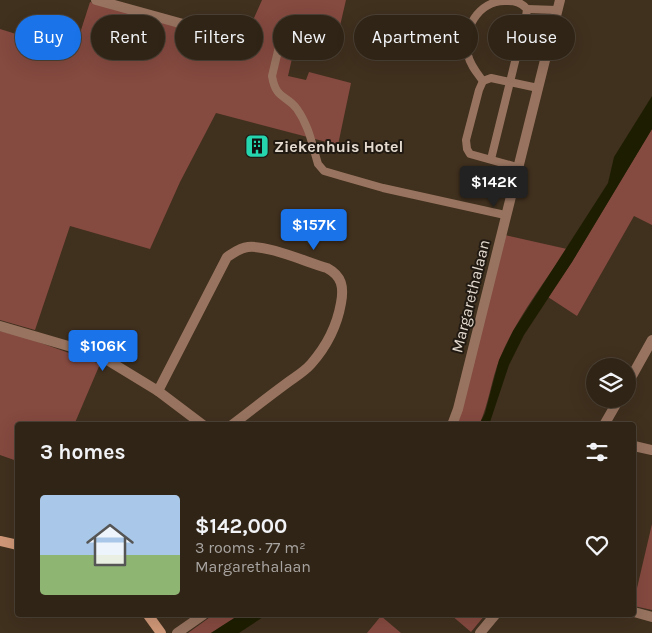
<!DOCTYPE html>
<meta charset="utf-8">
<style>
:root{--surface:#302416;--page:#382c1f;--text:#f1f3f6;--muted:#a8a4a1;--line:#4b4135;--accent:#1a73e8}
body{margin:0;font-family:Karla,sans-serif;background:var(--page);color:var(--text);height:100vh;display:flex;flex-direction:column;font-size:19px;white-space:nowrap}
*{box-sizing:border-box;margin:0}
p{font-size:16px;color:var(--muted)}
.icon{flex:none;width:28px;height:28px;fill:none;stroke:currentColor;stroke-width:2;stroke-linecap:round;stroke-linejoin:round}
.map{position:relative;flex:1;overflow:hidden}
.drawer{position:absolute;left:15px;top:422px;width:621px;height:195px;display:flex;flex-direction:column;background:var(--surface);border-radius:5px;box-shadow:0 5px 20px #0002,0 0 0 1px var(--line)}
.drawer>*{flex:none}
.hud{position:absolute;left:15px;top:15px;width:622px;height:45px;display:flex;gap:10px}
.tools{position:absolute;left:586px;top:358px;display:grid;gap:10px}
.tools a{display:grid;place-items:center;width:50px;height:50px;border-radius:50%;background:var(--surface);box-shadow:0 5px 20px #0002,0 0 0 1px var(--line);font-size:25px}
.price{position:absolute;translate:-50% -42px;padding:0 11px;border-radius:5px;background:var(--accent);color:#fff;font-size:16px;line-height:32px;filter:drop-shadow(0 1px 2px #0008)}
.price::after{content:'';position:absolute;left:50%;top:30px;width:15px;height:11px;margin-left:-8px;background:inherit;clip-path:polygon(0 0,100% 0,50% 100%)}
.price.active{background:#222;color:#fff}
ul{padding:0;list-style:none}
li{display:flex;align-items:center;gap:15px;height:125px;padding:0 25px}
li span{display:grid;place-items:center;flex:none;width:140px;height:100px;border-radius:5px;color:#555}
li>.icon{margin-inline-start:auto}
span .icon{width:60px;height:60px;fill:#fffc;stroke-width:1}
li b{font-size:21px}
h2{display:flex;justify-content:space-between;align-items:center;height:60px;padding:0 25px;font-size:21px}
.tag{padding:0 18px;border-radius:22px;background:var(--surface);box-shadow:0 5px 20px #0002,0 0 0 1px var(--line);font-size:18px;line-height:45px}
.tag.active{background:var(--accent);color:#fff}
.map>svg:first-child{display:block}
.green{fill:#854a40}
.water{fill:#1d1e01}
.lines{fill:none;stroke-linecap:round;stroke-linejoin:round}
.lane{stroke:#987460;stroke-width:8}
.street{stroke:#987460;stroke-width:10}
.secondary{stroke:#d09878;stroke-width:10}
.labels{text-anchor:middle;stroke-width:4;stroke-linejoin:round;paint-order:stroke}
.poi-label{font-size:16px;font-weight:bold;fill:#e4dacf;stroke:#211a12;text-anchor:start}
.street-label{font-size:16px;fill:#e4dacf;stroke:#211a12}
</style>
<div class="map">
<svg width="652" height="633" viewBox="0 0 652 633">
<rect width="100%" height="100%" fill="#40301e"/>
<g class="green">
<polygon points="262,0 346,0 339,30 301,19 288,76 306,80 309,72 351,83 338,145 216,113 180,182 150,249 70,226 35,330 0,320 0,29 74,52 90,2 242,45"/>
<polygon points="652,129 652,225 634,216 577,316 548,297 572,262"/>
<path d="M505,235l62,14c-24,35 -51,70 -67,109 -9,22 -11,46 -21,67h-22z"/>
<polygon points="0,331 27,338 100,364 74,425 18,425 17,461 0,455"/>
<polygon points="652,524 652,610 634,606 634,601"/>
<polygon points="213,615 239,615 211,633 188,633"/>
<polygon points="451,615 485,615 471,632"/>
<polygon points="381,616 401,633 367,633"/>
</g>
<g class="water">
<polygon points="652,96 652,129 572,262 524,335 509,365 489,425 479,425 485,413 499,360 513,331 608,183 614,157"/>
<polygon points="239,615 266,615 239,633 211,633"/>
</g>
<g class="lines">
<g class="lane">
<polyline points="527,9 557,10"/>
<path d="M283,30l-11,46c4,24 14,18 25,33 12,17 15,35 21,55l6,7 17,5 42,12 122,27"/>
<path d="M483,81c-6,-8 -13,-16 -15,-26 -7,-25 11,-55 38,-54 9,0 15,1 21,8l-1,8 -35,142"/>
<polyline points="517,167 470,154 467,149 466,140 479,90 483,81 491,78 538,88"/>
</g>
<g class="street">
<polyline points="96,0 223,35"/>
<polyline points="0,326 99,355 158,391 203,425"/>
<polyline points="628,383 652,340"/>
<path d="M158,391l69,-134c7,-4 12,-9 21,-10 20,-2 58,15 79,21 15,8 17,19 14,35 -4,23 -15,44 -30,61 -7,8 -16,13 -24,19 -19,14 -37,28 -55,42"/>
<polyline points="452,425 458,409 560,0"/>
<polyline points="604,425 619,399"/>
<polyline points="634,446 652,450"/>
<polyline points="634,612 652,617"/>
<polyline points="177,633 203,615"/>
<polyline points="480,633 495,615"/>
</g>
<g class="secondary">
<polyline points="0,541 18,545"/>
<polyline points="148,615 161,633"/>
</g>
</g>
<defs>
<g id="building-square" transform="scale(1.25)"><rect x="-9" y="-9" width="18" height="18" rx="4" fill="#25d5ae" stroke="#211a12"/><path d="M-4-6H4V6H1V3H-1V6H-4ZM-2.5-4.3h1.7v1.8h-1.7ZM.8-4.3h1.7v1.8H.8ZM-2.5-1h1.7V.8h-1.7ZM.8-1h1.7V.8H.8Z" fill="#111"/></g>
</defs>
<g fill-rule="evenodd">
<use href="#building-square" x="257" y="146"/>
</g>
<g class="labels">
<g class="poi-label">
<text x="274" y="152">Ziekenhuis Hotel</text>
</g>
<g class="street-label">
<text transform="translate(470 296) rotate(-76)" y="6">Margarethalaan</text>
</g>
</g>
</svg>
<div class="tools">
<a><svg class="icon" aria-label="layers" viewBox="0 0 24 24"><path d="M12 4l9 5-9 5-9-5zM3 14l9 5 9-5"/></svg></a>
</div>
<b class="price active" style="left:494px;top:208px">$142K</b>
<b class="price" style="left:314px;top:251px">$157K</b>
<b class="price" style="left:103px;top:372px">$106K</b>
<div class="hud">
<a class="tag active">Buy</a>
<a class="tag">Rent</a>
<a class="tag">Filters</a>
<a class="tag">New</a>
<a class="tag">Apartment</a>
<a class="tag">House</a>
</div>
<section class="drawer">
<h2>3 homes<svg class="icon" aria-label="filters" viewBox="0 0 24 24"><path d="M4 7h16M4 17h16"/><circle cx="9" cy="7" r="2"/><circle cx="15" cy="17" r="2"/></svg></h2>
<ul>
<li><span style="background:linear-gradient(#a9c7e8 60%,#8fb573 0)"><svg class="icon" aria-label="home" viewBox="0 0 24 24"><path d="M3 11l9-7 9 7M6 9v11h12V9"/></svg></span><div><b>$142,000</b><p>3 rooms · 77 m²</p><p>Margarethalaan</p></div><svg class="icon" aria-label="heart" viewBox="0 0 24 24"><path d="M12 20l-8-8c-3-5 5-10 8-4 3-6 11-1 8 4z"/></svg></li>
</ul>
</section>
</div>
